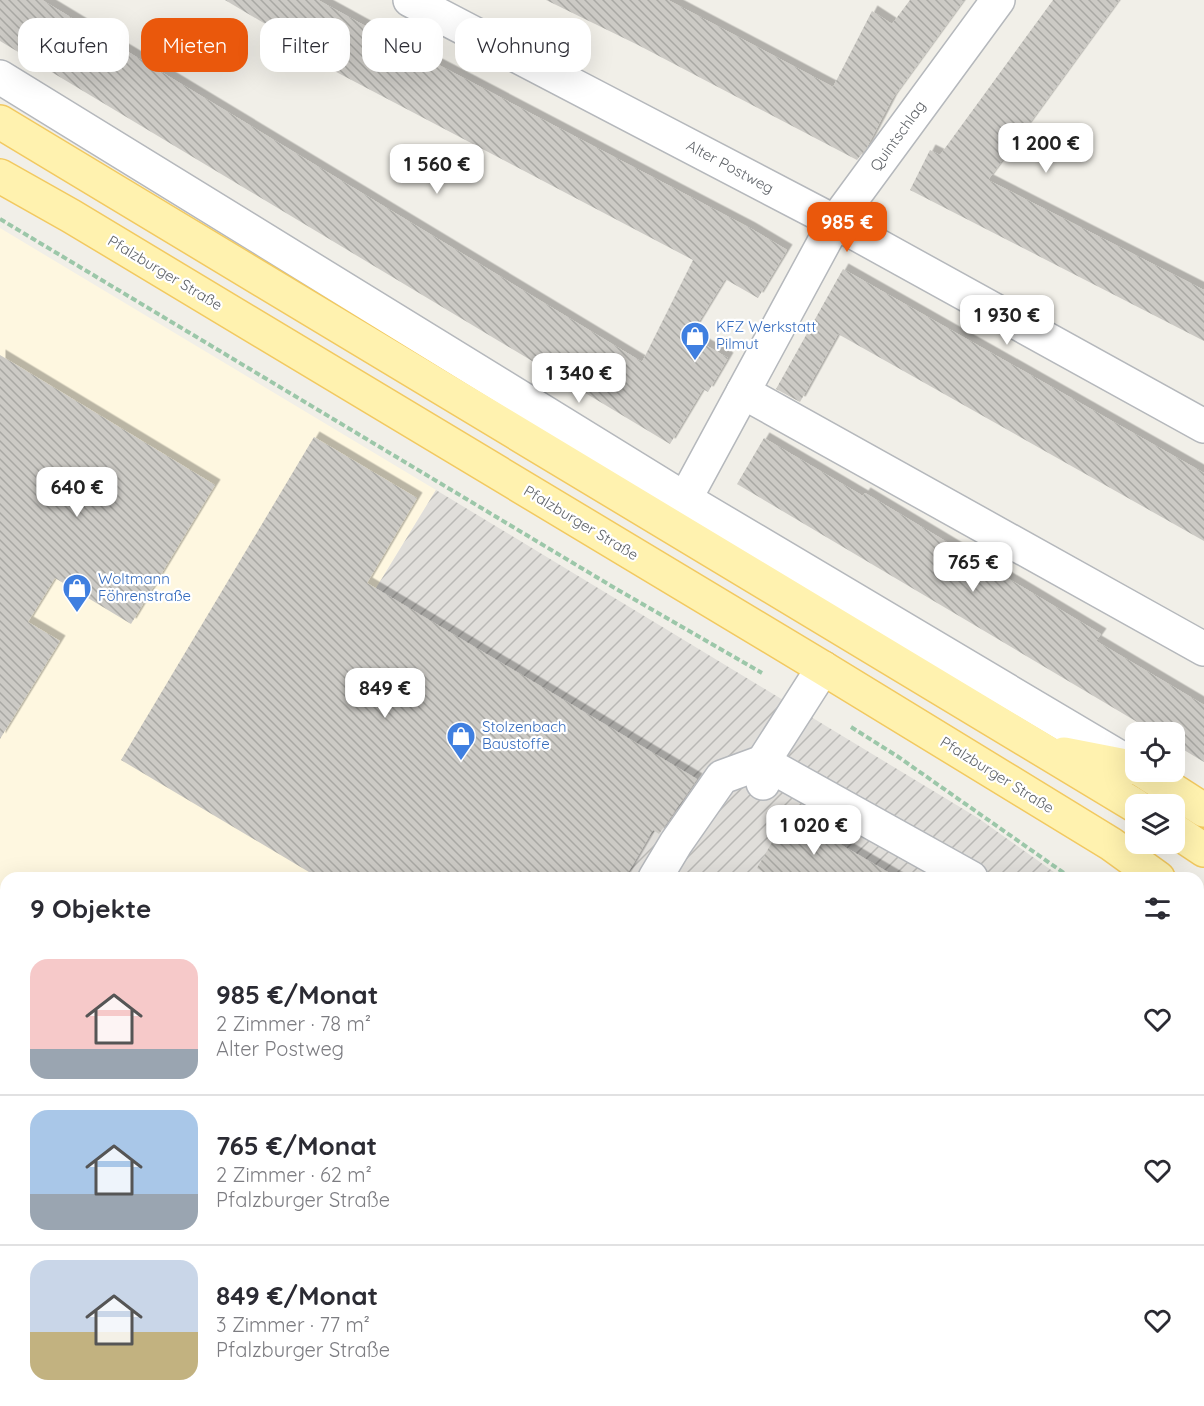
<!DOCTYPE html>
<html lang="de">
<meta charset="utf-8">
<style>
:root{--surface:#fff;--page:#f2f2f3;--text:#2b2b33;--muted:#7c7c81;--line:#e1e1e2;--accent:#ea580c}
body{margin:0;font-family:Quicksand,sans-serif;background:var(--page);color:var(--text);height:100vh;display:flex;flex-direction:column;font-size:22px;white-space:nowrap}
*{box-sizing:border-box;margin:0}
p{font-size:20px;color:var(--muted)}
.icon{flex:none;width:33px;height:33px;fill:none;stroke:currentColor;stroke-width:2;stroke-linecap:round;stroke-linejoin:round}
.map{position:relative;flex:1;overflow:hidden}
.panel{position:absolute;left:0px;top:872px;width:1204px;height:536px;display:flex;flex-direction:column;background:var(--surface);border-radius:18px 18px 0 0;box-shadow:0 6px 24px #0002}
.panel>*{flex:none}
.guide{position:absolute;left:18px;top:18px;width:600px;height:54px;display:flex;gap:12px}
.controls{position:absolute;left:1125px;top:722px;display:grid;gap:12px}
.controls a{display:grid;place-items:center;width:60px;height:60px;border-radius:12px;background:var(--surface);box-shadow:0 6px 24px #0002;font-size:30px}
.price{position:absolute;translate:-50% -51px;padding:0 14px;border-radius:12px;background:#fff;color:#222;font-size:20px;line-height:39px;filter:drop-shadow(0 2px 3px #0008)}
.price::after{content:'';position:absolute;left:50%;top:36px;width:18px;height:14px;margin-left:-9px;background:inherit;clip-path:polygon(0 0,100% 0,50% 100%)}
.price.selected{background:var(--accent);color:#fff}
ul{padding:0;list-style:none}
li{display:flex;align-items:center;gap:18px;height:150px;padding:0 30px}
li+li{border-top:2px solid var(--line)}
li span{display:grid;place-items:center;flex:none;width:168px;height:120px;border-radius:18px;color:#555}
li>.icon{margin-inline-start:auto}
span .icon{width:72px;height:72px;fill:#fffc;stroke-width:1}
li b{font-size:26px}
h2{display:flex;justify-content:space-between;align-items:center;height:72px;padding:0 30px;font-size:26px}
.tag{padding:0 21px;border-radius:18px;background:var(--surface);box-shadow:0 6px 24px #0002;font-size:21px;line-height:54px}
.tag.selected{background:var(--accent);color:#fff}
.map>svg:first-child{display:block}
.commercial{fill:#fef7e0}
.industrial{fill:url(#industrial-furrows)}
.building{fill:url(#building-back-hatch);filter:url(#shadow)}
.lines{fill:none;stroke-linecap:round;stroke-linejoin:round}
.minor-tunnel{stroke:#ccccc8;stroke-width:33;stroke-dasharray:33 16;stroke-linecap:butt}
.minor-casing{stroke:#b5b8bc;stroke-width:36}
.major-casing{stroke:#f2c960;stroke-width:36}
.path{stroke:#9cc7a9;stroke-width:4;stroke-dasharray:6 3;stroke-linecap:butt}
.minor{stroke:#fff;stroke-width:33}
.major{stroke:#fff2af;stroke-width:33}
.labels{text-anchor:middle;stroke-width:4.5;stroke-linejoin:round;paint-order:stroke}
.street-label{font-size:15px;fill:#5f6368;stroke:#fff}
.shop-label{font-size:15px;fill:#366cbe;stroke:#fff;text-anchor:start}
</style>
<div class="map">
<svg width="1204" height="1406" viewBox="0 0 1204 1406">
<defs>
<pattern id="industrial-furrows" width="10" height="10" patternUnits="userSpaceOnUse" patternTransform="scale(1.5)"><rect width="10" height="10" fill="#e0deda"/><path d="M-1 1l2-2M0 10L10 0M9 11l2-2" fill="none" stroke="#b9b8b5"/></pattern>
<pattern id="building-back-hatch" width="6" height="6" patternUnits="userSpaceOnUse" patternTransform="scale(1.5)"><rect width="6" height="6" fill="#cccac5"/><path d="M-1 5l2 2M0 0l6 6M5-1l2 2" fill="none" stroke="#a9a8a4"/></pattern>
<filter id="shadow"><feDropShadow dx="5.5" dy="-5.5" stdDeviation="0" flood-color="#0004"/></filter>
</defs>
<rect width="100%" height="100%" fill="#f1efe8"/>
<polygon class="commercial" points="0,228 436,490 340,647 419,697 312,877 6,878 6,984 0,980"/>
<g class="industrial">
<polygon points="436,490 978,818 1061,877 312,878 419,697 340,647"/>
<polygon points="1199,976 1204,980 1204,1406 0,1406 0,980 6,984 6,1401 1198,1401"/>
</g>
<g class="building">
<polygon points="0,0 42,0 642,362 693,260 285,45 289,38 225,0 318,0 389,39 750,228 787,250 758,298 725,279 690,336 728,358 708,392 703,389 670,444 0,41"/>
<polygon points="546,0 668,0 833,87 872,11 892,24 910,0 964,0 892,99 867,147 857,160 638,45"/>
<polygon points="1053,0 1119,0 988,180 1204,290 1204,341 910,190 930,150 940,155"/>
<polygon points="843,269 1204,473 1204,541 838,334 800,402 776,389"/>
<polygon points="0,355 215,485 131,624 55,578 28,622 60,641 0,739"/>
<polygon points="314,437 417,498 367,583 697,779 659,834 653,830 625,878 319,878 121,760"/>
<polygon points="764,438 863,496 865,493 1101,634 1096,641 1204,705 1204,762 1174,744 1174,732 1154,732 737,484"/>
<polygon points="788,815 810,828 811,827 898,878 773,878 757,868"/>
</g>
<g class="lines">
<polyline class="minor-tunnel" points="898,1406 901,1401"/>
<g class="minor-casing">
<g id="minor">
<polyline points="410,0 835,222 1204,426"/>
<polyline points="0,77 685,499 1134,766"/>
<polyline points="743,392 1204,649"/>
<polyline points="685,499 835,222 998,0"/>
<polyline points="763,762 971,878"/>
<polyline points="763,783 763,762 823,668"/>
<polyline points="655,878 676,843 722,777 763,762"/>
<polyline points="0,950 6,954"/>
<polyline points="1198,1089 1204,1094"/>
<polyline points="435,1401 444,1406"/>
</g>
</g>
<g class="major-casing">
<g id="major">
<polyline points="0,122 1136,806"/>
<polyline points="0,176 71,216 823,668 1111,844 1158,878"/>
<polyline points="1064,754 1136,768"/>
<polyline points="1143,771 1204,810"/>
<polyline points="1174,830 1204,850"/>
<polyline points="1198,910 1204,914"/>
</g>
</g>
<g class="path">
<polyline points="0,219 618,590 762,673"/>
<polyline points="851,727 897,756 1071,878"/>
<polyline points="1198,967 1204,971"/>
<polyline points="0,1045 6,1036"/>
</g>
<use href="#minor" class="minor"/>
<use href="#major" class="major"/>
</g>
<defs>
<g id="shop-pin" transform="scale(1.5)"><path d="M0 17L-7.5 6A9.5 9.5 0 1 1 7.5 6Z" fill="#3f7fe0" stroke="#fff"/><path d="M-5-2.5h2.3a2.7 3.5 0 0 1 5.4 0H5L5.5 6h-11ZM-1.5-2.5h3a1.5 2.3 0 0 0-3 0Z" fill="#fff"/></g>
</defs>
<g fill-rule="evenodd">
<use href="#shop-pin" x="695" y="336"/>
<use href="#shop-pin" x="77" y="588"/>
<use href="#shop-pin" x="461" y="736"/>
</g>
<g class="labels">
<g class="street-label">
<text transform="translate(898 136) rotate(-54)" y="5">Quintschlag</text>
<text transform="translate(730 167) rotate(28)" y="5">Alter Postweg</text>
<text transform="translate(165 273) rotate(31)" y="5">Pfalzburger Straße</text>
<text transform="translate(581 523) rotate(31)" y="5">Pfalzburger Straße</text>
<text transform="translate(997 775) rotate(32)" y="5">Pfalzburger Straße</text>
</g>
<g class="shop-label">
<text x="716" y="332">KFZ Werkstatt<tspan x="716" dy="17">Pilmut</tspan></text>
<text x="98" y="584">Woltmann<tspan x="98" dy="17">Föhrenstraße</tspan></text>
<text x="482" y="732">Stolzenbach<tspan x="482" dy="17">Baustoffe</tspan></text>
</g>
</g>
</svg>
<div class="controls">
<a><svg class="icon" aria-label="locate" viewBox="0 0 24 24"><circle cx="12" cy="12" r="6"/><path d="M12 2v4M12 18v4M2 12h4M18 12h4"/></svg></a>
<a><svg class="icon" aria-label="layers" viewBox="0 0 24 24"><path d="M12 4l9 5-9 5-9-5zM3 14l9 5 9-5"/></svg></a>
</div>
<b class="price" style="left:1046px;top:174px">1 200 €</b>
<b class="price" style="left:437px;top:195px">1 560 €</b>
<b class="price selected" style="left:847px;top:253px">985 €</b>
<b class="price" style="left:1007px;top:346px">1 930 €</b>
<b class="price" style="left:579px;top:404px">1 340 €</b>
<b class="price" style="left:77px;top:518px">640 €</b>
<b class="price" style="left:973px;top:593px">765 €</b>
<b class="price" style="left:385px;top:719px">849 €</b>
<b class="price" style="left:814px;top:856px">1 020 €</b>
<div class="guide">
<a class="tag">Kaufen</a>
<a class="tag selected">Mieten</a>
<a class="tag">Filter</a>
<a class="tag">Neu</a>
<a class="tag">Wohnung</a>
</div>
<section class="panel">
<h2>9 Objekte<svg class="icon" aria-label="filters" viewBox="0 0 24 24"><path d="M4 7h16M4 17h16"/><circle cx="9" cy="7" r="2"/><circle cx="15" cy="17" r="2"/></svg></h2>
<ul>
<li><span style="background:linear-gradient(#f6c9c9 75%,#9aa5b1 0)"><svg class="icon" aria-label="home" viewBox="0 0 24 24"><path d="M3 11l9-7 9 7M6 9v11h12V9"/></svg></span><div><b>985 €/Monat</b><p>2 Zimmer · 78 m²</p><p>Alter Postweg</p></div><svg class="icon" aria-label="heart" viewBox="0 0 24 24"><path d="M12 20l-8-8c-3-5 5-10 8-4 3-6 11-1 8 4z"/></svg></li>
<li><span style="background:linear-gradient(#a9c7e8 70%,#9aa5b1 0)"><svg class="icon" aria-label="home" viewBox="0 0 24 24"><path d="M3 11l9-7 9 7M6 9v11h12V9"/></svg></span><div><b>765 €/Monat</b><p>2 Zimmer · 62 m²</p><p>Pfalzburger Straße</p></div><svg class="icon" aria-label="heart" viewBox="0 0 24 24"><path d="M12 20l-8-8c-3-5 5-10 8-4 3-6 11-1 8 4z"/></svg></li>
<li><span style="background:linear-gradient(#c9d6e8 60%,#c2b280 0)"><svg class="icon" aria-label="home" viewBox="0 0 24 24"><path d="M3 11l9-7 9 7M6 9v11h12V9"/></svg></span><div><b>849 €/Monat</b><p>3 Zimmer · 77 m²</p><p>Pfalzburger Straße</p></div><svg class="icon" aria-label="heart" viewBox="0 0 24 24"><path d="M12 20l-8-8c-3-5 5-10 8-4 3-6 11-1 8 4z"/></svg></li>
</ul>
</section>
</div>
